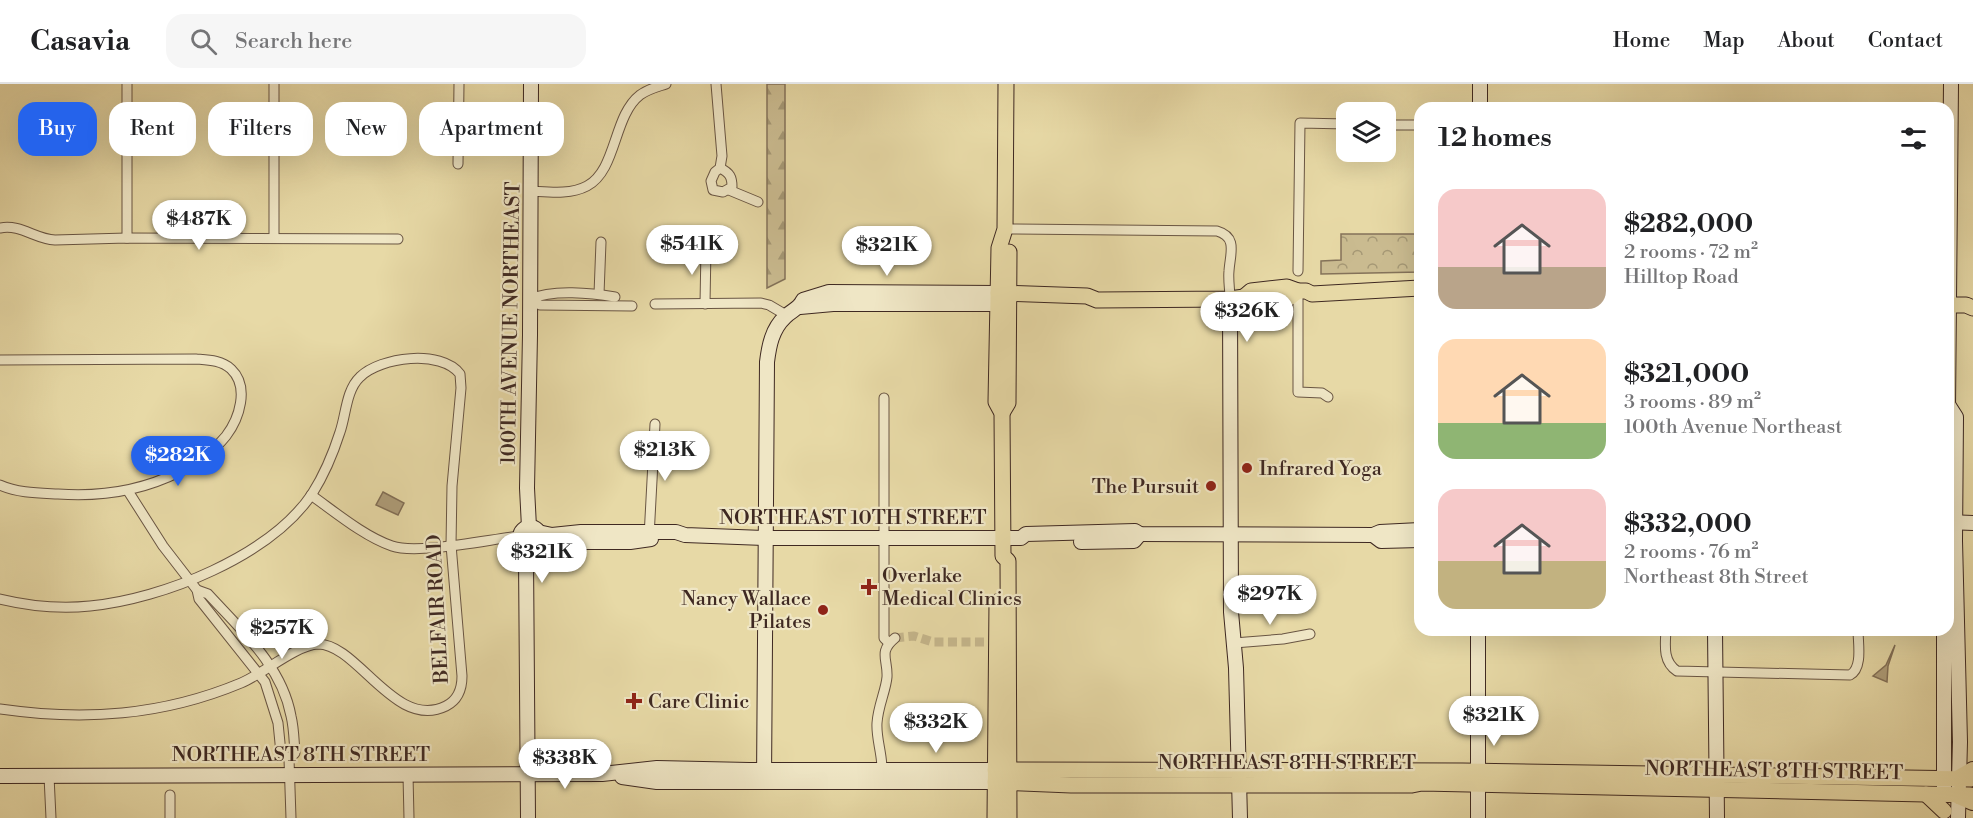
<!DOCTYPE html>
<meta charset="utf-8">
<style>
:root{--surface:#fff;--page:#f6f6f6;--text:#202124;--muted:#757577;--line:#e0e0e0;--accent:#2563eb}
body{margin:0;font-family:"Libre Bodoni",serif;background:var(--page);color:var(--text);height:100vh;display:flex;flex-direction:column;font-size:22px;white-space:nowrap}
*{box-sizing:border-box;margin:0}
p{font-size:20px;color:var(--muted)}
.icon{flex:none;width:33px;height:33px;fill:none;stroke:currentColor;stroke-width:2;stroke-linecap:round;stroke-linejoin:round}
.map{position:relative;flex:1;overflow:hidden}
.sheet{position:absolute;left:1414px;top:18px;width:540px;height:534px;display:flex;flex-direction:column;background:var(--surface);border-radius:18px;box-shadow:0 6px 24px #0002}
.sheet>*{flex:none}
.guide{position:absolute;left:18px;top:18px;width:570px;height:54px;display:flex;gap:12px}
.controls{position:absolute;left:1336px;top:18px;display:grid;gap:12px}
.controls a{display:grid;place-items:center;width:60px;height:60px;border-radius:12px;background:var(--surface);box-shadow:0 6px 24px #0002;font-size:30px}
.price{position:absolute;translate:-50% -51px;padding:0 14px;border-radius:21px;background:#fff;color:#222;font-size:20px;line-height:39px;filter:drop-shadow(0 2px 3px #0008)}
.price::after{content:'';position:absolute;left:50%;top:36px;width:18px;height:14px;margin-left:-9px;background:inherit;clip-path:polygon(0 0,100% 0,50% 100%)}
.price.selected{background:var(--accent);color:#fff}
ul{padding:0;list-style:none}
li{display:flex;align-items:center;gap:18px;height:150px;padding:0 24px}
li span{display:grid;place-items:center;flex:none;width:168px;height:120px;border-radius:18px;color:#555}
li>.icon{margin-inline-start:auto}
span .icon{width:72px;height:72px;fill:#fffc;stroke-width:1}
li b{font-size:26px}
h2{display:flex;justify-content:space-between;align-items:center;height:72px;padding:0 24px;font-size:26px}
.chip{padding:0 21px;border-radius:18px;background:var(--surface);box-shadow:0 6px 24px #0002;font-size:21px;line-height:54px}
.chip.selected{background:var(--accent);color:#fff}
header{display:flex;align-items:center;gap:36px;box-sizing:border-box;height:84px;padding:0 30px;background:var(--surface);border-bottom:2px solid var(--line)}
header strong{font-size:28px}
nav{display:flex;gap:33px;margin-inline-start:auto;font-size:21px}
.search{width:420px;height:54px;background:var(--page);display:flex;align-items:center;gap:15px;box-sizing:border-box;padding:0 21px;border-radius:18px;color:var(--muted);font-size:22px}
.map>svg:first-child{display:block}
.forest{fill:url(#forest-firs);stroke:#847259;stroke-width:1.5}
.park{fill:url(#park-crowns);stroke:#847259;stroke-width:1.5}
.water{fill:#ae9d79;stroke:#826f56;stroke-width:1.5}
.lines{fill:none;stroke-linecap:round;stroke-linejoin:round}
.street-tunnel{stroke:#c5b68c;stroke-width:9;stroke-dasharray:9 4.5;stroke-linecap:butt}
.street-casing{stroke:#695543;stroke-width:11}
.secondary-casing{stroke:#3f2922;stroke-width:16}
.primary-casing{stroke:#3f2922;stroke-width:17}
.highway-casing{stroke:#3f2922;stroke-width:20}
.street{stroke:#efe6c5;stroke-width:9}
.secondary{stroke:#efe6c5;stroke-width:14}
.primary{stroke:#e7d9a6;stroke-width:15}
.highway{stroke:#e7d9a6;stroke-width:18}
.poi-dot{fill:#8f2418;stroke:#efe6c5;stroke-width:2}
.labels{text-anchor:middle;stroke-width:4.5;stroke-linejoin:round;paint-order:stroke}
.street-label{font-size:20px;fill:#3f2922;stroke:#efe6c5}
.poi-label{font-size:20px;fill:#3f2922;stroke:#efe6c5;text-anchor:start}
</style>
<header>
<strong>Casavia</strong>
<div class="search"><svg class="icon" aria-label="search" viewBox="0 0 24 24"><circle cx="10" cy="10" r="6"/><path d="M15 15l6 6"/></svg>Search here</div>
<nav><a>Home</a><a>Map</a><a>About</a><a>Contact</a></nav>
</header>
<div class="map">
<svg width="1973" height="734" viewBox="0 0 1973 734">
<defs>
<pattern id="forest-firs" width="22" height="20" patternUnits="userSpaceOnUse" patternTransform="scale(1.5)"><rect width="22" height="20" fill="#cabb90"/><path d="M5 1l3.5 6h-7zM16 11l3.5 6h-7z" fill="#a59875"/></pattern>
<pattern id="park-crowns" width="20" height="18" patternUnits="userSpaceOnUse" patternTransform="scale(1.5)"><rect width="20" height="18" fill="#cabb90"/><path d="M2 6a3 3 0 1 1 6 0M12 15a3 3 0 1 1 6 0" fill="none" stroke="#a59875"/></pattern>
</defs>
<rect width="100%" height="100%" fill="#e7d9a6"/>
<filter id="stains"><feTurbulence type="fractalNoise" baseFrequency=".00333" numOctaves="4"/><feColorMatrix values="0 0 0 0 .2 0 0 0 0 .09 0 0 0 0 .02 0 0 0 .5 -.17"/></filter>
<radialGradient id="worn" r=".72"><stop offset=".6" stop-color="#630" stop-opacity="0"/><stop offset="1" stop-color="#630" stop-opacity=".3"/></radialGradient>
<polygon class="forest" points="767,0 785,0 785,195 767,204"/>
<polygon class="park" points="1341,150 1420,150 1420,188 1321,190 1321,177 1341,176"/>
<g class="water">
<polygon points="383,408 404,419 398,431 376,421"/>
<polygon points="1895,561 1888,582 1887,598 1873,592 1886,581"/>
</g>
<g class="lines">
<polyline class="street-tunnel" points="895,554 914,552 933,558 985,558"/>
<g class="street-casing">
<g id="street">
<polyline points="127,0 127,154"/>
<path d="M716,0l6,72 -2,12 -5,4 -4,9 2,9 10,2 9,-5c0,-10 -2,-14 -12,-19"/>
<polyline points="1386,41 1420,41"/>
<polyline points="458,80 459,0"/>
<polyline points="729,106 758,118"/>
<path d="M531,107c18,1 39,4 56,-5 30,-16 26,-70 53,-91 8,-6 17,-8 26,-11"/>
<path d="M0,144c21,-4 35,11 55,12l72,-2 271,1"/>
<path d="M1005,145l212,2c21,6 13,23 12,40 -1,9 1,19 1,28"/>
<polyline points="274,154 274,0"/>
<polyline points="1298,187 1300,39 1347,40"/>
<polyline points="1298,207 1298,308 1322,309 1328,313"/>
<polyline points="599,210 601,158"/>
<polyline points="531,215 540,221 632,222"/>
<path d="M531,215c21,-10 61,-6 84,-2"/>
<polyline points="655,220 761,219 769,221 786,231"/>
<polyline points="705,220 706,164"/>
<path d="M0,276l196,-1c12,1 25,1 35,10 19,18 8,50 -5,67 -12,15 -30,28 -47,36 -38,19 -79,25 -121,22 -19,-1 -40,-1 -58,-9"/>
<polyline points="884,314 884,554 889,559"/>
<polyline points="128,407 163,462 197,506 199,515 265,598 278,639 281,669 289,675"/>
<path d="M311,411c24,17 54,42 81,51 25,9 99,-7 128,-10"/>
<polyline points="649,453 655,340"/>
<path d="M197,506l11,4c33,36 74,72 83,122 3,12 3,25 4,37l-6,6 2,59"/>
<path d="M0,515c29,7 60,10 90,7 73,-7 180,-50 222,-112 12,-19 21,-40 28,-62 6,-17 6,-42 20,-55 20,-20 81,-28 100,-3l1,14 -9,98 -1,59 11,131c0,13 -4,24 -16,30 -51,25 -88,-62 -128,-62 -22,1 -55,30 -77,39 -79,33 -157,38 -241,26"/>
<path d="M1666,546c-1,16 -3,32 11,41l173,4c13,-7 8,-32 8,-45"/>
<polyline points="1234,559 1283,555 1310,550"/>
<path d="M882,685c0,-16 -6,-31 -5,-46 1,-17 9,-33 10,-46 1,-18 -9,-25 8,-39"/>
<polyline points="408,691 409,734"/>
<polyline points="49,692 51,734"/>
<polyline points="170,711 170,734"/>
</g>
</g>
<g class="secondary-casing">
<g id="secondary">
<polyline points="1480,24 1480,0"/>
<polyline points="1230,215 1231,528 1236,584 1240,734"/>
<polyline points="800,223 833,220 997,220"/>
<polyline points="1949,322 1956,333 1955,457 1960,658 1958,734"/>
<polyline points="1948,323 1951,0"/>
<polyline points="1948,438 1973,439"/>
<polyline points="529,443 527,404 530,251 531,0"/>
<circle cx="530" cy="453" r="10"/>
<polyline points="538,448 552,451 581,448 676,448 685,451 765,454 1021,454 1026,450 1135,447 1140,450 1373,451 1380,448 1420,446"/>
<polyline points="1373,451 1381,457 1420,456"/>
<polyline points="538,458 630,458 651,455"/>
<polyline points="1081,458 1134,457 1140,450"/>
<polyline points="1715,546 1717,734"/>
<polyline points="1944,546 1944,706"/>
<polyline points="0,692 602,690 657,684 749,686 995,686"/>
<polyline points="622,693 657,698 995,698"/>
<path d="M764,698l3,-420c2,-16 5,-33 18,-45 7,-7 14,-8 18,-17l26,-8 169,1"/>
<polyline points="528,734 526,473 529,463"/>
<polyline points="1478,734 1478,546"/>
</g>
</g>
<g class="primary-casing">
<g id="primary">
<polyline points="1006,0 1005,145 999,164 996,318 1002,329 1003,472 1008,477 1009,734"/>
<polyline points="998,209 1087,212 1097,216 1230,215 1244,213 1253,218 1289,214 1298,207"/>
<polyline points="1244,213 1251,207 1287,203 1298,207 1306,207 1312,210 1420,204"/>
<polyline points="1948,221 1966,221 1973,224"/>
<polyline points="1002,329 1008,319 1009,168"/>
<polyline points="995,686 1463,687 1970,695"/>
<polyline points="995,698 1071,701 1412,701 1422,699 1970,711"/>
<polyline points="1926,710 1944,727"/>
<polyline points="995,734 997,518"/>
</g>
</g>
<g class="highway-casing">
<g id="highway">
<polyline points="1959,695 1973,687"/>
<polyline points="1959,711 1973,717"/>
</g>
</g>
<use href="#street" class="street"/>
<use href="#secondary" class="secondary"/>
<use href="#primary" class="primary"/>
<use href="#highway" class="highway"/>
</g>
<g class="poi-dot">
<circle cx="1247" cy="384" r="6"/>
<circle cx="1211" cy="402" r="6"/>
<path d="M866 494h6v6h6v6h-6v6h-6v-6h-6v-6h6z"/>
<circle cx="823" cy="526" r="6"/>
<path d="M631 608h6v6h6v6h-6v6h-6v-6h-6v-6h6z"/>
</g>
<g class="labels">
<g class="street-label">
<text transform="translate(510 239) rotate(-89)" y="7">100TH AVENUE NORTHEAST</text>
<text x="853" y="440">NORTHEAST 10TH STREET</text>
<text transform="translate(437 525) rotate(-93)" y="7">BELFAIR ROAD</text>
<text x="301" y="677">NORTHEAST 8TH STREET</text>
<text x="1287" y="685">NORTHEAST 8TH STREET</text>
<text transform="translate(1774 686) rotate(1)" y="7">NORTHEAST 8TH STREET</text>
</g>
<g class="poi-label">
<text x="1259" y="391">Infrared Yoga</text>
<text x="1199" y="409" text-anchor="end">The Pursuit</text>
<text x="882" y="498">Overlake<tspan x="882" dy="23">Medical Clinics</tspan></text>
<text x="811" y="521" text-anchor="end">Nancy Wallace<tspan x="811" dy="23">Pilates</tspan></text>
<text x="648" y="624">Care Clinic</text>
</g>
</g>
<rect width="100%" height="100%" filter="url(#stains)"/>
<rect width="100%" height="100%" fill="url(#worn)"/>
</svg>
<div class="controls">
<a><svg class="icon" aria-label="layers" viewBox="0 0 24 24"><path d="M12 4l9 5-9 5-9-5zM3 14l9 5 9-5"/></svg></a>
</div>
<b class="price" style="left:199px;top:167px">$487K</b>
<b class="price" style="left:692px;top:192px">$541K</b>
<b class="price" style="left:887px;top:193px">$321K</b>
<b class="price" style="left:1247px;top:259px">$326K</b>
<b class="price" style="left:665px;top:398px">$213K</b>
<b class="price selected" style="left:178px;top:403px">$282K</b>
<b class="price" style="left:542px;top:500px">$321K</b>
<b class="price" style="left:1270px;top:542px">$297K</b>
<b class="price" style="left:282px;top:576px">$257K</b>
<b class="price" style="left:1494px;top:663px">$321K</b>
<b class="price" style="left:936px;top:670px">$332K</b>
<b class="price" style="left:565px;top:706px">$338K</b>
<div class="guide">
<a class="chip selected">Buy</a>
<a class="chip">Rent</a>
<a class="chip">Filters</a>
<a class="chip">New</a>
<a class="chip">Apartment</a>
</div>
<section class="sheet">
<h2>12 homes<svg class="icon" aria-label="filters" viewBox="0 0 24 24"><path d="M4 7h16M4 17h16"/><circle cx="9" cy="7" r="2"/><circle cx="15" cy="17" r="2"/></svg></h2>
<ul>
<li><span style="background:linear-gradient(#f6c9c9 65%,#b9a48a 0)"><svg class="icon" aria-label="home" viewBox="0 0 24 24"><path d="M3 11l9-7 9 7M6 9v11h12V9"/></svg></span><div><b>$282,000</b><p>2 rooms · 72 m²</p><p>Hilltop Road</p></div></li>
<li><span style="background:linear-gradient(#ffd9b3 70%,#8fb573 0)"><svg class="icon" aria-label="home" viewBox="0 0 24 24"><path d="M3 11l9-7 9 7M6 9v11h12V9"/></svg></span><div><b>$321,000</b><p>3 rooms · 89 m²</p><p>100th Avenue Northeast</p></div></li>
<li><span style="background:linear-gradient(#f6c9c9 60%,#c2b280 0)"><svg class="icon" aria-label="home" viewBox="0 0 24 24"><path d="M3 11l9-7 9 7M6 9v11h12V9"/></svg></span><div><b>$332,000</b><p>2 rooms · 76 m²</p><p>Northeast 8th Street</p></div></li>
</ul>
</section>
</div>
